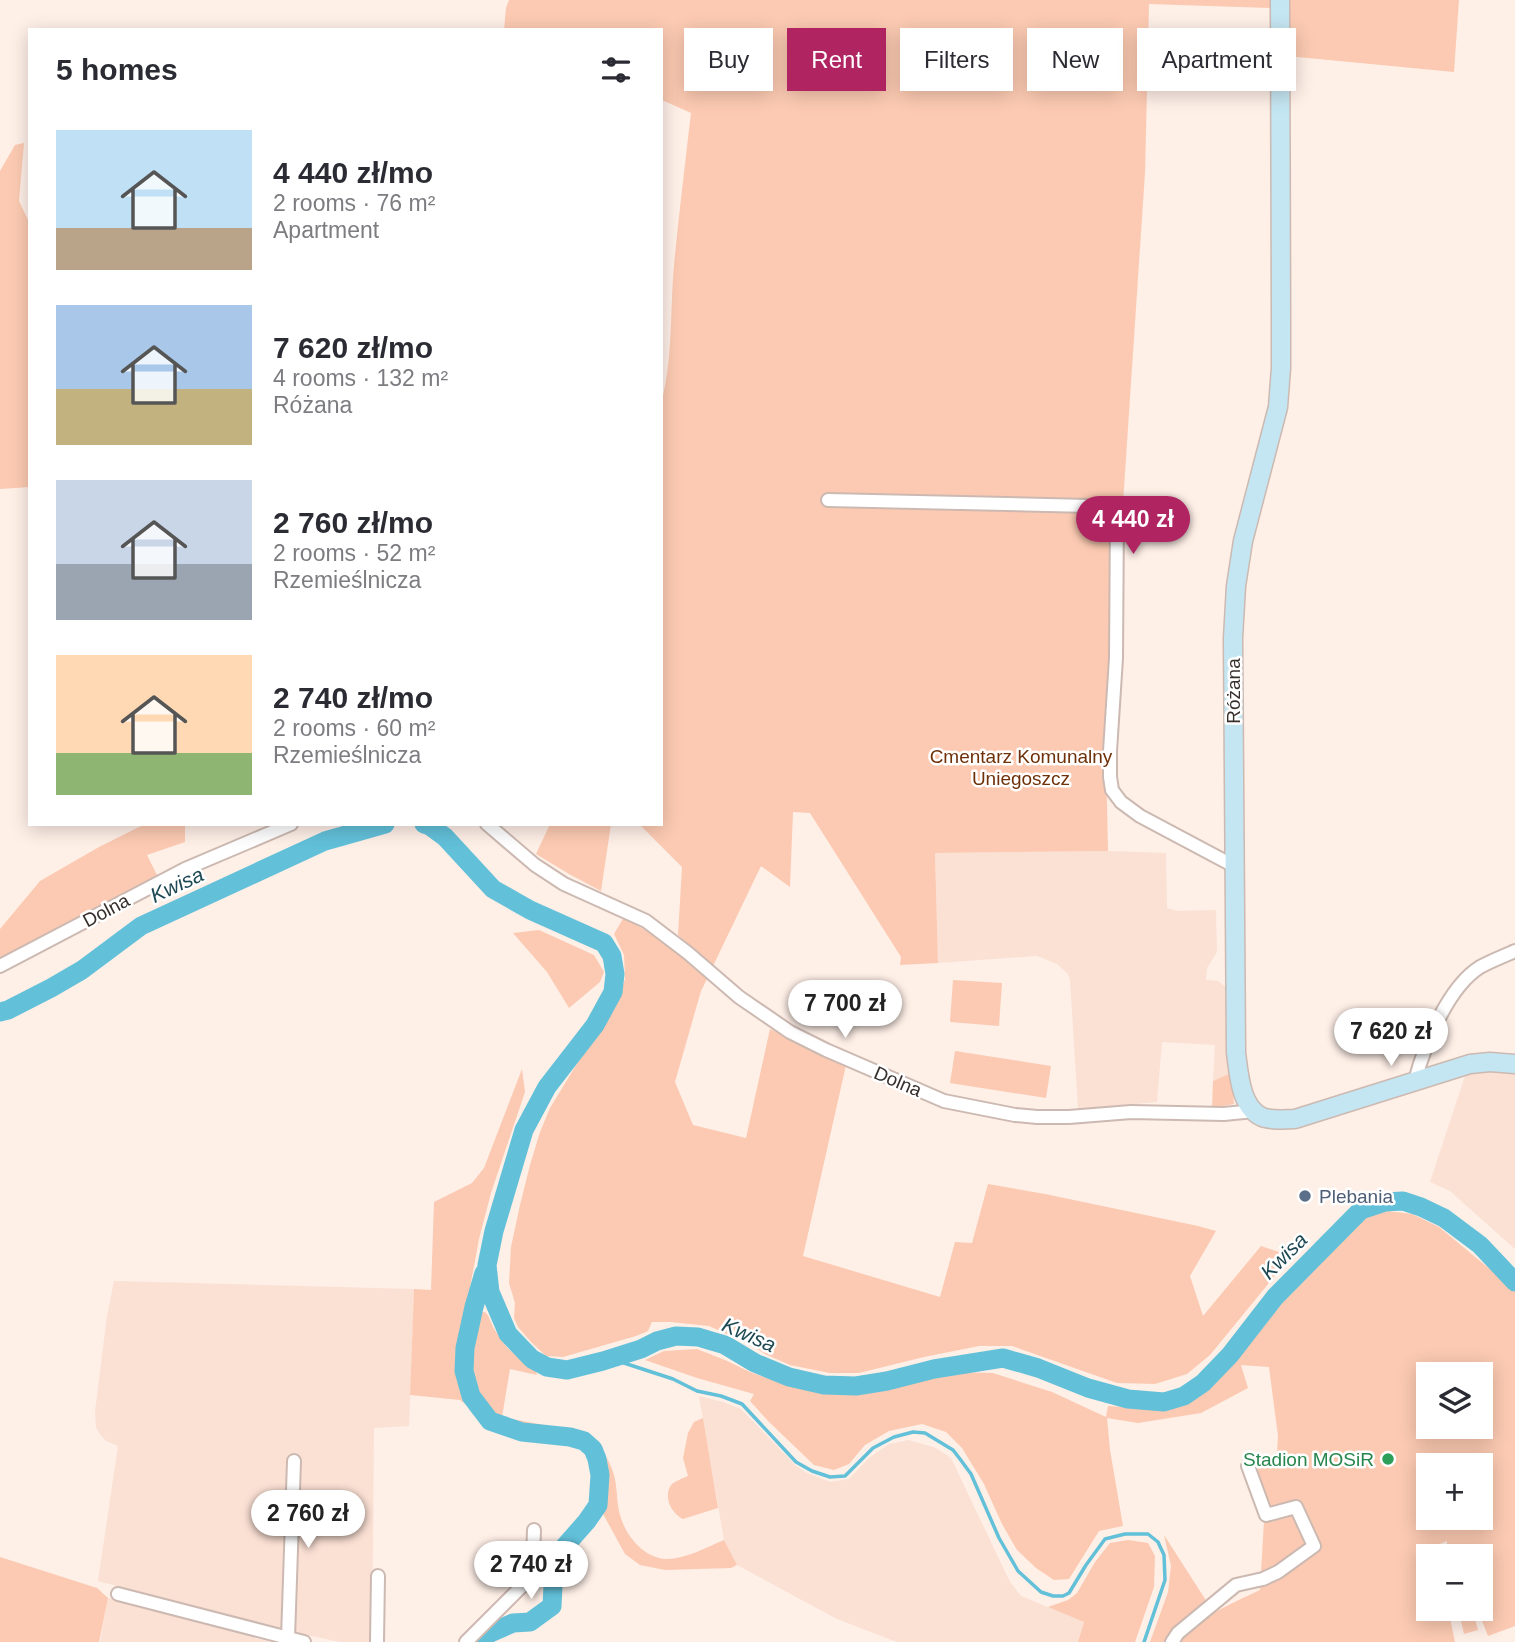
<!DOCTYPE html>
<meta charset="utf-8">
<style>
:root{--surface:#fff;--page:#f2f2f3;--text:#2b2b33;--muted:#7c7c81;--accent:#b02462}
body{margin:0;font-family:Arial,sans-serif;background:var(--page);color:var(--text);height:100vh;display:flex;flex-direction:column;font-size:26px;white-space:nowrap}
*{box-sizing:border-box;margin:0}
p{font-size:23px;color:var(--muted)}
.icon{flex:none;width:38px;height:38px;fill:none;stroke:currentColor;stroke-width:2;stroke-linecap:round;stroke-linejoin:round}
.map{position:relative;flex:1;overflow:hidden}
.sheet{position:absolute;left:28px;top:28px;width:635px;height:798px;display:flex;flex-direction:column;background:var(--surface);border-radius:0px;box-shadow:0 4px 18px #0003}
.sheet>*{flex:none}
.banner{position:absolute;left:684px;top:28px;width:665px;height:63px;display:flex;gap:14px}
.fabs{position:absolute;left:1416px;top:1362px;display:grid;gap:14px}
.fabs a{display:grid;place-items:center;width:77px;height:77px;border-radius:0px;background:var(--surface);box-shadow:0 4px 18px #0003;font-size:35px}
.price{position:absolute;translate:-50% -60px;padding:0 16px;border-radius:24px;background:#fff;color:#222;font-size:23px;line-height:46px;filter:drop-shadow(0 2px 4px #0008)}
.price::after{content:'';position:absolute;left:50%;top:42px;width:21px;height:16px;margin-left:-10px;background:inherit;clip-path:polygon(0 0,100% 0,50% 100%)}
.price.active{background:var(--accent);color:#fff}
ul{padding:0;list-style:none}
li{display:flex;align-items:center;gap:21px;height:175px;padding:0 28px}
li span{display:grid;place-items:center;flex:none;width:196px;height:140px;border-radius:0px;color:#555}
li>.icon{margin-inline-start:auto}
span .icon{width:84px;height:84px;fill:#fffc;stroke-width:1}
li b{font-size:30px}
h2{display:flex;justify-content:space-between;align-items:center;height:84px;padding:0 28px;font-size:30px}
.pill{padding:0 24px;border-radius:0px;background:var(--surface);box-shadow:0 4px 18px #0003;font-size:24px;line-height:63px}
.pill.active{background:var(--accent);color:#fff}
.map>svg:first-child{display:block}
.built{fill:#fbe0d4}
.green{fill:#fccab2;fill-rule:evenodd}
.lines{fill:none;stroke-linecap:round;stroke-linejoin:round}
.stream{stroke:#62c0d9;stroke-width:3.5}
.river{stroke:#62c0d9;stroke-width:19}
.street-casing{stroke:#ccb9b1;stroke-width:16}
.secondary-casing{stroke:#ccb9b1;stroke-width:21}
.street{stroke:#fff;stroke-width:12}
.secondary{stroke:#c4e6f2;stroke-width:18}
.service-dot{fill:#5c6f8a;stroke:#fff;stroke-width:2.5}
.leisure-dot{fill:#2e9e5b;stroke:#fff;stroke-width:2.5}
.labels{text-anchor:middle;stroke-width:5;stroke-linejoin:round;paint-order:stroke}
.street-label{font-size:19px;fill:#362f2c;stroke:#fff}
.park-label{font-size:19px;fill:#6f3109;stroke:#fff}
.service-label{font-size:19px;fill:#4e5e75;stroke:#fff;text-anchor:start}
.leisure-label{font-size:19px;fill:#27864d;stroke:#fff;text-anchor:end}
.water-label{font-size:21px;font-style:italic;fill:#1e4853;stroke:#fff}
</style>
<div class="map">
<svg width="1515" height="1642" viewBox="0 0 1515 1642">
<rect width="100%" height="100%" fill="#feefe7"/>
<g class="built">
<polygon points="1108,851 1166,853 1167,908 1177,911 1216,910 1217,952 1207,968 1206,980 1218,981 1227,988 1229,1074 1213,1081 1215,1045 1162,1042 1157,1102 1078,1109 1070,980 1068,974 1057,964 1037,956 938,963 935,853"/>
<polygon points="1478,1070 1515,1072 1515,1249 1450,1191 1430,1182 1466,1073"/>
<polygon points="114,1281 414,1289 409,1426 374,1428 372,1642 340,1642 275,1628 98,1581 118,1446 106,1441 99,1433 96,1427 95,1412 107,1316"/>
<polygon points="699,1396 723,1402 741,1409 795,1465 805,1472 830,1482 849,1479 869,1458 889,1444 909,1440 936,1448 951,1458 1010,1582 1021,1596 1084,1622 1078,1642 897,1642 837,1619 737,1565 724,1540"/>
<polygon points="108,1598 270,1642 100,1642"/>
</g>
<g class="green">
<path d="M509,0h762l-1,8 -121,-4 -4,169 -39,585 2,93 -173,2 3,110 -38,2 1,-8 -91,-144 -17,-1 -3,75 -29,-21 -48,100 -35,-31 4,-68 -43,-43h23v-424c11,-44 8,-90 12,-135 5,-51 11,-101 17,-152l-29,-13v-70h-158l2,-22z"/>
<polygon points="1287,0 1459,0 1454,72 1287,56"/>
<polygon points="24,143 19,201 30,224 30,487 0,489 0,171 15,145"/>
<polygon points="145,824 185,824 185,842 147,855 159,879 0,960 0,929 40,881 99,847"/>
<polygon points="550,824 611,824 601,891 569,874 536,854"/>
<polygon points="624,917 656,937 709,975 701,991 675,1082 693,1125 746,1138 770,1029 846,1065 803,1256 940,1297 955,1242 972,1243 988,1184 1045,1194 1198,1226 1216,1231 1190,1276 1203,1316 1261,1246 1291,1256 1210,1355 1187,1374 1155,1384 1117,1383 1012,1346 979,1346 924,1357 859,1373 830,1373 790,1365 765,1354 751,1345 709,1326 670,1322 652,1322 648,1331 636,1336 563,1357 546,1356 531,1342 518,1327 514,1318 515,1303 509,1283 511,1247 520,1205 530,1165 540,1132 550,1108 578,1062 615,1008 625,979 624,955 614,934"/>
<polygon points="539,930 594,955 604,972 600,982 569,1008 547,972 513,933"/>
<polygon points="953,980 1002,983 999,1026 950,1022"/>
<polygon points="955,1051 1051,1066 1046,1098 950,1083"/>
<polygon points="522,1069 525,1092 491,1193 479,1239 458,1352 457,1380 468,1406 460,1400 410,1395 414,1289 431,1290 434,1202 472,1183 484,1168"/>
<polygon points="1231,1073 1234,1104 1212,1108 1213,1081"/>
<path d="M1387,1211l25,3 27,13 76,63v336l-27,10 -11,-28h3v-52h-33v-15l-12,5 2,10h-9v52h20l7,34h-276c15,-23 56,-40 81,-52l4,-69 -20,-56 33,-12 1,-17 -9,-69 -28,-2 7,23 -47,25 -63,10 -31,-5 3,32 13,76 -24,5 -30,48 -15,1 -18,-12 -19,-18 -15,-26 -18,-40 -22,-36 -16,-16 -24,-8 -33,7 -24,14 -16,19 -15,6 -20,-5 -46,-44 -18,-20 4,-7 -57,-16 -52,-18 19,-9 33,-2 28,11 25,12 31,11 61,12 53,-8 49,-15 49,1 59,19 54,25 2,-11 33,2 29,-1 29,-10 73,-84 96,-97zM1428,1374h52v52h-52zM1428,1465h52v52h-52z"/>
<path d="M485,1312c5,5 5,9 8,15 13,21 18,28 41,38l3,10 -27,-6 -8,48 47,9 -16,2 -23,-3 -16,-7 -15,-19 -6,-9 -3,-27 1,-26 7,-24z"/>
<path d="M703,1418l15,90 -35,11c-11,-5 -21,-23 -11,-35 4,-3 11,-6 16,-8l-5,-18 5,-25 6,-11z"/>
<path d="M593,1437c9,12 17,24 21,38 4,14 2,30 7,43 6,20 25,41 46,41 19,0 40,-12 57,-19l13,25 -6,3 -66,2 -25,-5 -15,-11 -23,-42 4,-22 -6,-38z"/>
<polygon points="1164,1535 1207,1602 1183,1623 1165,1642 1150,1642 1168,1592 1171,1566"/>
<polygon points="1128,1540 1148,1543 1155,1556 1154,1587 1135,1642 1078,1642 1084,1622 1048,1607 1068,1600 1077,1593 1095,1562 1110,1543"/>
<polygon points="0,1557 97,1588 108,1598 99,1642 0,1642"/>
<polygon points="1458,1608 1472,1608 1478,1630 1464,1634"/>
</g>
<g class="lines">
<polyline class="stream" points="608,1360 624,1363 673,1379 697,1391 721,1396 742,1404 796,1462 812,1471 830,1477 845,1476 873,1448 894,1437 913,1432 925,1433 953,1450 960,1459 971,1474 999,1538 1018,1571 1041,1592 1053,1596 1063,1596 1069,1593 1086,1565 1105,1539 1125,1534 1148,1534 1158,1542 1164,1555 1165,1580 1144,1642"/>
<g class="river">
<polyline points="424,824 430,826 445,837 493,889 530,910 604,943 612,956 615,974 613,992 595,1025 547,1087 524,1130 494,1231 487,1265 490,1292 508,1334 532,1359 547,1367 567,1370 603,1361 641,1349 657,1341 676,1336 698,1337 725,1345 755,1363 789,1377 824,1385 856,1386 887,1381 934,1369 1003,1358 1038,1368 1088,1388 1128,1399 1164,1402 1184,1396 1203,1383 1230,1355 1275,1297 1361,1210 1385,1202 1403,1201 1421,1207 1444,1218 1480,1245 1515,1282"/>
<polyline points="0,1012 8,1010 51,988 82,970 141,926 325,841 385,824"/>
<polyline points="483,1642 488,1634 513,1623 530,1622 552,1606 554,1565 558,1554 587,1521 598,1505 600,1475 597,1459 593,1449 584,1441 570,1437 522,1432 490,1421 471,1396 464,1371 465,1348 474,1307 484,1273"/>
</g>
<g class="street-casing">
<g id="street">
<polyline points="828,500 1089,506 1117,510 1116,658 1110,751 1110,777 1112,790 1121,802 1140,816 1234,866"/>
<polyline points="487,824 535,865 564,884 646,921 688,953 739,997 790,1032 826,1050 944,1101 1015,1115 1037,1117 1069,1117 1131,1112 1224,1114 1254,1111"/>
<polyline points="0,966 185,869 291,824"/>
<path d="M1415,1081c9,-35 33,-94 65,-114 11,-6 24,-11 35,-16"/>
<polyline points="118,1594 304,1642"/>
<polyline points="288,1638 294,1461"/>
<polyline points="377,1642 378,1576"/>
<polyline points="466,1642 527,1581 533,1559 534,1530"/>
<polyline points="1172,1642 1178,1633 1236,1585 1263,1579 1278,1572 1314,1546 1296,1507 1266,1515 1248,1466"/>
</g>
</g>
<g class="secondary-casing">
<path id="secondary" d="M1280,0l1,320v48l-3,39 -35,134 -7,45 -3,52 3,415c3,20 4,54 26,64 10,4 23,2 33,2l175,-55 20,-2 25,2"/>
</g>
<use href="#street" class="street"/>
<use href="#secondary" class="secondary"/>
</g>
<circle class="service-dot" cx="1305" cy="1196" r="7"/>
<circle class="leisure-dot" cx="1388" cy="1459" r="7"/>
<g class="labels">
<g class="street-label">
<text transform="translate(1233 691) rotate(-90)" y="7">Różana</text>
<text transform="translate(106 910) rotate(-28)" y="7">Dolna</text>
<text transform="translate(898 1081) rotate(23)" y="7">Dolna</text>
</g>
<g class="park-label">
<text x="1021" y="763">Cmentarz Komunalny<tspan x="1021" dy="22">Uniegoszcz</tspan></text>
</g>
<g class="service-label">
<text x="1319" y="1203">Plebania</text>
</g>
<g class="leisure-label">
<text x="1374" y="1466">Stadion MOSiR</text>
</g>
<g class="water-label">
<text transform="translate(177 885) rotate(-25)" y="7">Kwisa</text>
<text transform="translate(1284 1256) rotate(-45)" y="7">Kwisa</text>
<text transform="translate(749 1335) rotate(24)" y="7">Kwisa</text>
</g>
</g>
</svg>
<div class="fabs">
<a><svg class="icon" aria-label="layers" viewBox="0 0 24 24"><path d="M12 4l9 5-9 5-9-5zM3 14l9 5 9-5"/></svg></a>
<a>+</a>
<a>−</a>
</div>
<b class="price active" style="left:1133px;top:556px">4 440 zł</b>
<b class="price" style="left:845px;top:1040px">7 700 zł</b>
<b class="price" style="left:1391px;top:1068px">7 620 zł</b>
<b class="price" style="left:308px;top:1550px">2 760 zł</b>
<b class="price" style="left:531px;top:1601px">2 740 zł</b>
<div class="banner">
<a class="pill">Buy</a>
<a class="pill active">Rent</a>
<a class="pill">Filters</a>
<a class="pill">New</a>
<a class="pill">Apartment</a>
</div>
<section class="sheet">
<h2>5 homes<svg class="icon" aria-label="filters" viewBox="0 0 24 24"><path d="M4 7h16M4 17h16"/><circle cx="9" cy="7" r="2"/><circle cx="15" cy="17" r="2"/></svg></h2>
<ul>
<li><span style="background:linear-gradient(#bfe0f5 70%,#b9a48a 0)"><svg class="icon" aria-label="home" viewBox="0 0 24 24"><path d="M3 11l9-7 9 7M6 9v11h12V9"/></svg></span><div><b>4 440 zł/mo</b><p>2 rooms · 76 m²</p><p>Apartment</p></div></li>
<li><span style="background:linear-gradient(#a9c7e8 60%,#c2b280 0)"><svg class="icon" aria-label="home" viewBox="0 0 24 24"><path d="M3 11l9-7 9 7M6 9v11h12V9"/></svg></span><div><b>7 620 zł/mo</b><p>4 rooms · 132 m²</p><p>Różana</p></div></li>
<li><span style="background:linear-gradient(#c9d6e8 60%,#9aa5b1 0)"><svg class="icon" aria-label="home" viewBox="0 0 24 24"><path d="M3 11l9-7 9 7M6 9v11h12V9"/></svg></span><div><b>2 760 zł/mo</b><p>2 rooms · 52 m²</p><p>Rzemieślnicza</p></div></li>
<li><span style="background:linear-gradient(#ffd9b3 70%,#8fb573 0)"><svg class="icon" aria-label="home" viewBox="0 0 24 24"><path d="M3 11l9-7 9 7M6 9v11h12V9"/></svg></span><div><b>2 740 zł/mo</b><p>2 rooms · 60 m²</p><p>Rzemieślnicza</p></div></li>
</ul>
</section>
</div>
